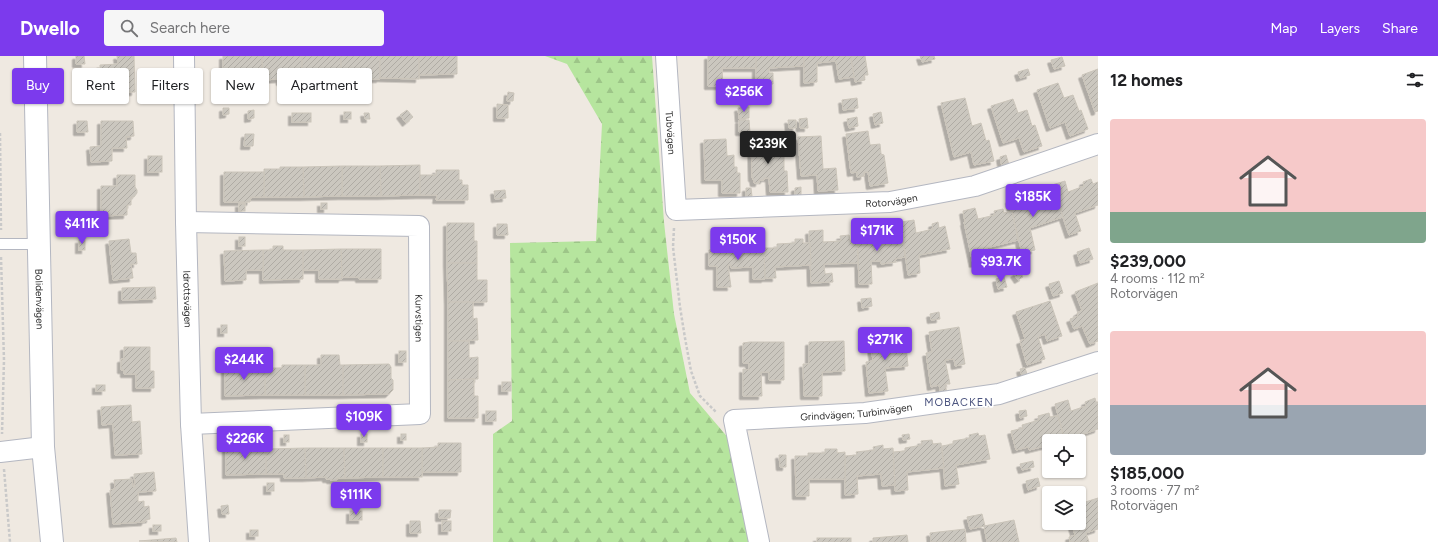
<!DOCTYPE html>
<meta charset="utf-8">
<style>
:root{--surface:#fff;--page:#f6f6f6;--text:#202124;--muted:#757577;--accent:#7c3aed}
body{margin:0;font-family:Figtree,sans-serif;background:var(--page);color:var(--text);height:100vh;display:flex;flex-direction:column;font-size:15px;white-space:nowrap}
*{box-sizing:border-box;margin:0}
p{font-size:13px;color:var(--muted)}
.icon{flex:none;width:22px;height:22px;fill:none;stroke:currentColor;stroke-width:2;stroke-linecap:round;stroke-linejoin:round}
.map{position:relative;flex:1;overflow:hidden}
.side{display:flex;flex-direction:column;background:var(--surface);width:340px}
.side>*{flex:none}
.guide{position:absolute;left:12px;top:12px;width:380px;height:36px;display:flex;gap:8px}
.fabs{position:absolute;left:1042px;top:378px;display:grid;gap:8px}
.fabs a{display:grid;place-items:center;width:44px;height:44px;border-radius:4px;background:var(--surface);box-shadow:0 1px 3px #0004;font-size:20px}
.price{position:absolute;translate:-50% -34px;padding:0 9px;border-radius:4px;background:var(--accent);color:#fff;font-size:13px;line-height:26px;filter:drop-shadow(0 1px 2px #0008)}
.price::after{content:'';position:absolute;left:50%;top:24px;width:12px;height:9px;margin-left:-6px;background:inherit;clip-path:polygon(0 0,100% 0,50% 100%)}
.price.active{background:#222;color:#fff}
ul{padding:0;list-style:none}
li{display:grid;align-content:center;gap:8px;height:212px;padding:0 12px}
li span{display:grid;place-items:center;height:124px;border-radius:4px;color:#555}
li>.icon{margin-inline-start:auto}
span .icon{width:72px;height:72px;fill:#fffc;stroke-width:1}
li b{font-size:17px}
h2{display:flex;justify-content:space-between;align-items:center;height:48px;padding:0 12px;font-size:17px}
.pill{padding:0 14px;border-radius:4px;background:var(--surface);box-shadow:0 1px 3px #0004;font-size:14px;line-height:36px}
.pill.active{background:var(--accent);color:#fff}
header{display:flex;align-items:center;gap:24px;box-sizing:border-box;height:56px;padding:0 20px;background:var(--accent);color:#fff}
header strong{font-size:19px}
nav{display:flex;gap:22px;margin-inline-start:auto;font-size:14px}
.search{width:280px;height:36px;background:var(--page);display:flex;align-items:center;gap:10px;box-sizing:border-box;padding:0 14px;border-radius:4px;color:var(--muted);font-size:15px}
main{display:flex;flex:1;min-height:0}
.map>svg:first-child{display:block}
.forest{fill:url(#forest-firs)}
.building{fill:url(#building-hatch);stroke:#cbc5ba;filter:url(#shadow)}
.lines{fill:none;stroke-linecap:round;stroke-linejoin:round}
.lane-casing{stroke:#b4b7c1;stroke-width:12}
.street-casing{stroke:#b4b7c1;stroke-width:22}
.secondary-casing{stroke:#b4b7c1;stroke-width:24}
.path{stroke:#c9c9c9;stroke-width:2.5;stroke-dasharray:3 2;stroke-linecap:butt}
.lane{stroke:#fff;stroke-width:10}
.street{stroke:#fff;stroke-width:20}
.secondary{stroke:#fff;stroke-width:22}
.labels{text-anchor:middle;stroke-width:3.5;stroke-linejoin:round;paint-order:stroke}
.street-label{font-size:10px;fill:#2e2e2e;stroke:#fff}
.neighbourhood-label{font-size:11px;letter-spacing:1px;fill:#4d5680;stroke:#fff}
</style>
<header>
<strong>Dwello</strong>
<div class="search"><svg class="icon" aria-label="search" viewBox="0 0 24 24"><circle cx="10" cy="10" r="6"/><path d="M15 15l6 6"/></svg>Search here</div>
<nav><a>Map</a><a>Layers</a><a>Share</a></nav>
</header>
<main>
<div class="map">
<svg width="1098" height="486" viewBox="0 0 1098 486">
<defs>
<pattern id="forest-firs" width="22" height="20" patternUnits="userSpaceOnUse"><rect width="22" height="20" fill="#b6e59e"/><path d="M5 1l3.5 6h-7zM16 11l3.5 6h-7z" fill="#9dc588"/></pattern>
<pattern id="building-hatch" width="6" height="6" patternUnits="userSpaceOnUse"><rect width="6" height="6" fill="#cbc7bf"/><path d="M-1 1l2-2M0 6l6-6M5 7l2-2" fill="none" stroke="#afaba4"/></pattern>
<filter id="shadow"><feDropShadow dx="-3.5" dy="3.5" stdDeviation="0" flood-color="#0004"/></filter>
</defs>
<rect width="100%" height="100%" fill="#efe9e1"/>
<polygon class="forest" points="545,0 652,0 664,166 674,258 690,337 730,384 750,486 493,486 493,378 512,365 510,187 596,185 602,68 567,8"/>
<g class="building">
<polygon points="76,0 84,0 85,8 76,8"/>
<polygon points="117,0 134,0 135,36 101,37 100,9 118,8"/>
<polygon points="223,0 262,0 263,24 223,22"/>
<polygon points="262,0 302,0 302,25 280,26 280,23 263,24"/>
<polygon points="302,0 341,0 341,24 319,24 319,17 302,17"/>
<polygon points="341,0 380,0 380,23 358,23 358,16 341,16"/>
<polygon points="380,0 419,0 419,23 380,22"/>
<polygon points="419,0 457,0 457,18 419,19"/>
<polygon points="708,0 756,0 756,12 722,12 723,30 708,30"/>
<polygon points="756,0 804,0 804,10 769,12 769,17 773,17 773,28 768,28 768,30 756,29"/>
<polygon points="804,0 851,0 854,21 839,23 836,5 817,7 817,26 804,27"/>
<polygon points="851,0 865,0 868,19 864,19 865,24 855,26"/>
<polygon points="920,0 934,0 935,3 922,6"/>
<polygon points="1062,1 1065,10 1054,13 1051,4"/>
<polygon points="1028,13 1030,19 1020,22 1018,16"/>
<polygon points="1098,13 1098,55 1095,56 1082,19"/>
<polygon points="1058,27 1064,42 1073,39 1079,55 1081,54 1088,73 1070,80 1065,66 1050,72 1037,34"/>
<polygon points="508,36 514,37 513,45 507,45"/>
<polygon points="857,42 858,52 843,54 842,44"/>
<polygon points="965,42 972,70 981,67 986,85 989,84 994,105 974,109 971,96 954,101 941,47"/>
<polygon points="1013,43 1018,57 1027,54 1032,70 1035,69 1042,90 1024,96 1019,82 1003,87 991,50"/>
<polygon points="497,48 508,49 508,62 497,62"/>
<polygon points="749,51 749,62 739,63 738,52"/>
<polygon points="223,52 229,52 229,58 223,59"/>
<polygon points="254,54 254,62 248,63 248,55"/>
<polygon points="407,54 413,61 406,67 400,59"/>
<rect x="344" y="56" width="7" height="7"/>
<polygon points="881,56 883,67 875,69 873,58"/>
<rect x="292" y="57" width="19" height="9"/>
<polygon points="364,57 369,57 370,63 365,63"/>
<polygon points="857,61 858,70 849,72 847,63"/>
<polygon points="807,62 808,72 800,72 799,63"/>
<polygon points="739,64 749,64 750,76 739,76"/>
<polygon points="788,64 796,64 796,72 789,72"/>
<polygon points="77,65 87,65 88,76 77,76"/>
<polygon points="101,65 133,65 134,80 126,81 127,92 112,92 112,105 91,106 90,91 101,90"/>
<polygon points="868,75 870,89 880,88 881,98 884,99 888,127 870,130 868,116 864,116 864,120 857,121 857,116 851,117 846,78"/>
<polygon points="245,78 254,78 253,90 244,90"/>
<polygon points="821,80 823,113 836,112 838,134 818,135 817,119 801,120 798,81"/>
<polygon points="726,83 727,100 734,99 734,111 737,111 737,117 740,117 740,137 722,137 722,124 705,124 704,84"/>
<polygon points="751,83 773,83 774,98 784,98 784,115 787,115 788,136 770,136 769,122 764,122 764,124 759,124 759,127 754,127 753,122 752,122"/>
<polygon points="1006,99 1009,109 1002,111 1000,101"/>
<rect x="148" y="100" width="14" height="16"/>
<polygon points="420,109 420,139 381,140 380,110"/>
<polygon points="342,110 380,110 381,140 342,140"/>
<polygon points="342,110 342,140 304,141 303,111"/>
<polygon points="280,111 303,111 304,141 264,141 264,113 280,113"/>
<polygon points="436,114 459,114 459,124 462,124 462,129 468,129 468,144 436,144 437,139 420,139 420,119 436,119"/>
<polygon points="224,116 264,116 264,141 251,141 250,146 224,146"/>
<polygon points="117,119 135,119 135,131 137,134 137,137 134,141 131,141 131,149 127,149 127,159 101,160 101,130 117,130"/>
<polygon points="1091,123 1093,128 1098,126 1098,149 1075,157 1081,175 1069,179 1052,129 1065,125 1068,136 1084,130 1083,126"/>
<polygon points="801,131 801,141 795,141 795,132"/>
<polygon points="746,132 751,132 752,140 746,141"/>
<polygon points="505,134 506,142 495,143 494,135"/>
<polygon points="1047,138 1048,142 1056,140 1063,161 1030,172 1035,194 1022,197 1009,144 1021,140 1024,151 1040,145 1039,141"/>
<rect x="321" y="147" width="6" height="6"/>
<rect x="239" y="148" width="6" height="7"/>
<polygon points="975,152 978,163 995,159 994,155 1003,153 1004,157 1012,155 1018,184 986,192 989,204 973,208 964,166 965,166 963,155"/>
<polygon points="914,164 916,177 933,173 932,168 938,166 939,172 945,170 950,193 919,199 920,217 908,219 901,166"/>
<polygon points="447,167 474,167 474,185 477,185 477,207 447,207"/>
<polygon points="497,168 507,168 508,179 497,179"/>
<polygon points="869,171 870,183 888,180 887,175 896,174 896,179 903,178 905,201 895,203 896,206 881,208 880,205 871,205 872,228 859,228 857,172"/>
<polygon points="823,174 823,186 841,185 840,180 849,179 850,185 857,184 858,207 824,208 825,218 832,217 833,226 811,227 809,175"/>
<rect x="239" y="181" width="6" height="9"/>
<polygon points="129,183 131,197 136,197 137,208 131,208 133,222 113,224 109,185"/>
<polygon points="795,183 803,183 803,187 810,187 811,209 775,211 776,222 765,222 764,192 777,192 777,188 795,187"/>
<rect x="79" y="184" width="6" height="10"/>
<polygon points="748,185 756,185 756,189 764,188 765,223 753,223 753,211 731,212 731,209 728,209 731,231 717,231 717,210 709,210 709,194 730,193 730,190 748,189"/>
<polygon points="273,190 283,190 283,194 303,194 303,223 263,224 263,194 273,194"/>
<polygon points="1089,192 1093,203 1080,207 1077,196"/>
<polygon points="341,193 381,193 381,223 359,223 359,221 342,221"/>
<polygon points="341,193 342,223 319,223 319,214 303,214 303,194"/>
<polygon points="263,194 263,214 246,214 246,224 225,225 224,195"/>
<polygon points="447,207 477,207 477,224 487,224 487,246 448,246"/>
<polygon points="1019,215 1023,221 1018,224 1014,218"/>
<polygon points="1004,221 1007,231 998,233 996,223"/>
<polygon points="1059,225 1063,237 1053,240 1049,228"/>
<polygon points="1098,227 1098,285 1090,288 1082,270 1074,273 1070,263 1078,260 1077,257 1082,254 1075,236"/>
<polygon points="155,231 156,243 122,244 122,232"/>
<polygon points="871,242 872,250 862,252 861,243"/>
<polygon points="1050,245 1062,280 1047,285 1045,278 1038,281 1045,303 1027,309 1020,285 1025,283 1016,256"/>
<polygon points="448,246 473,246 473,263 477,262 478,284 448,285"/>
<polygon points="939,256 940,263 931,264 930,258"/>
<rect x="221" y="269" width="6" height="8"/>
<polygon points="959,271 965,308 955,310 954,303 945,304 950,328 945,328 948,342 942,343 939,329 931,331 926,297 932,296 929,276"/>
<polygon points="905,280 908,310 885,312 888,335 869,337 866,306 873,305 870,283"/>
<polygon points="448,285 469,285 469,302 478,301 478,323 448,324"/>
<polygon points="844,285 845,315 822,316 822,340 804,340 803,308 809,308 809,286"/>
<polygon points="750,286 784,286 784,324 769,324 769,316 761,316 762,340 743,340 743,313 749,314 749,307 743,307 743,287"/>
<polygon points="124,291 150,291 150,315 154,315 154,332 136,332 136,318 124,318 124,314 121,314 121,303 124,303"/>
<rect x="399" y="295" width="7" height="11"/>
<polygon points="321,299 339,299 340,309 343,309 343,339 305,339 305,309 321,309"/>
<polygon points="389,308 391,311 391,322 393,324 393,334 389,338 343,339 343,309"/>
<polygon points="282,309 305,309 305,339 265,339 265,312 282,312"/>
<polygon points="225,310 247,310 247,313 265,312 265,339 225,340"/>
<polygon points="1025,312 1027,318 1022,320 1020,313"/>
<polygon points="474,323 474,340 478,340 478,362 448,362 448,324"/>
<rect x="502" y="326" width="9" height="9"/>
<rect x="96" y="329" width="9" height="6"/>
<polygon points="1095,342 1096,346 1098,346 1098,373 1078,380 1083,399 1079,399 1079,385 1065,385 1055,348 1068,344 1071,355 1086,350 1085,346"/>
<polygon points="131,349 132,366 140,365 142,398 115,399 113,368 102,369 101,351"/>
<polygon points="1026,354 1027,360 1020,362 1019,355"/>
<rect x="486" y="355" width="10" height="10"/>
<polygon points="1049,357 1050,361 1058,360 1065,385 1049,385 1049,389 1029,394 1028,391 1016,394 1011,375 1023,372 1022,369 1039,364 1038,360"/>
<polygon points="978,377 979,380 985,379 990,403 956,409 959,428 945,430 942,390 953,388 953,385 970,382 969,379"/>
<rect x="361" y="378" width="6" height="8"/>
<rect x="401" y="378" width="5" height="6"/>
<polygon points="909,378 910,383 903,384 902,379"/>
<rect x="284" y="379" width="5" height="7"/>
<polygon points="932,384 933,388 941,387 944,412 907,416 908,434 895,435 893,396 905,395 905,392 922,389 921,385"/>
<polygon points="438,387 461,387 461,416 422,416 422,392 438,391"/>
<polygon points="248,388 248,393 266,393 266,418 226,419 226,389"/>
<polygon points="883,389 883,393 893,392 895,429 882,430 881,418 857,420 858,438 845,439 845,400 857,399 856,396 874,394 873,391"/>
<polygon points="305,392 344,392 345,422 337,422 337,424 330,424 330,423 326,423 326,421 306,422"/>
<polygon points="305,392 306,422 284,422 284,418 266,418 266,393"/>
<polygon points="344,392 383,392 383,421 345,422"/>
<rect x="383" y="392" width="39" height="29"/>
<polygon points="825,393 837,393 837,397 845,396 845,423 809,423 809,440 796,440 795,400 808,400 808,397 825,397"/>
<polygon points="779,399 786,399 786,411 780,411"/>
<polygon points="1083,402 1085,409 1079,411 1079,403"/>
<polygon points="1033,405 1034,411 1022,414 1020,408"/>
<polygon points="154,416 156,435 138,436 138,446 144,445 144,451 149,450 150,463 145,464 145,466 113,468 110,434 115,433 114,424 132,423 133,431 135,431 134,418"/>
<polygon points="1038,422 1040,430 1028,434 1026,425"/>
<rect x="267" y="427" width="7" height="8"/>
<polygon points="1098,442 1098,473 1086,477 1089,486 1070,486 1069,481 1075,479 1071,467 1079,467 1079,448"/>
<polygon points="228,449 229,458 222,458 221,450"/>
<polygon points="439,454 451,454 450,462 439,462"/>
<rect x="350" y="455" width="12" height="9"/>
<polygon points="982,458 985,470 970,473 967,461"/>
<polygon points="1014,464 1019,486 987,486 984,470"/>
<polygon points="410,465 420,465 421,477 410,477"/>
<rect x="442" y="465" width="9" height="10"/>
<rect x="153" y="469" width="8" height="6"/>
<polygon points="965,473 966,486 931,486 930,477"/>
<rect x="250" y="474" width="8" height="6"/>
<polygon points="907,479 908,486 873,486 873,482"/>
<polygon points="176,482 177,486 139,485"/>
<rect x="817" y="482" width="34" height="4"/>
</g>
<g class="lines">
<g class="lane-casing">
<polyline id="lane" points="0,188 38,188"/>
</g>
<g class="street-casing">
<g id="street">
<path id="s1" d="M184,0l2,166 5,202 8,118"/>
<path id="s2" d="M666,0l10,154 214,-8 85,-16 123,-42"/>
<path id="s3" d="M186,166l233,4 1,188 -229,10"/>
<polyline points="0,396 43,391"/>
<path id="s4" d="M759,486l-25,-122 131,-7 134,-19 99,-32"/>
</g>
</g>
<g class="secondary-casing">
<g id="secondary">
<path id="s5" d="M35,0l8,391 9,95"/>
</g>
</g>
<g class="path">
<polyline points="0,77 1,174"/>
<polyline points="674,172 673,191 680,251 685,282 691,315 700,340 717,357"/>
<polyline points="1,201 4,304 2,378"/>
<polyline points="4,413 10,486"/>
</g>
<use href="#lane" class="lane"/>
<use href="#street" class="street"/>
<use href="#secondary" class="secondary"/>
</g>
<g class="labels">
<g class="street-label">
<text dy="4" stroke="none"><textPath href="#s2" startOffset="77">Tubvägen</textPath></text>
<text dy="4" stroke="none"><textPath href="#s2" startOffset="370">Rotorvägen</textPath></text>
<text dy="4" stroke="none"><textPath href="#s5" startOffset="243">Bolidenvägen</textPath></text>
<text dy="4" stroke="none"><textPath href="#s1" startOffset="243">Idrottsvägen</textPath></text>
<text dy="4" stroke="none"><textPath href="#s3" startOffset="325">Kurvstigen</textPath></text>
<text dy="4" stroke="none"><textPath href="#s4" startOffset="247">Grindvägen; Turbinvägen</textPath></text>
</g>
<g class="neighbourhood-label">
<text x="959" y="350">MOBACKEN</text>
</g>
</g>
</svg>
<div class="fabs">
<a><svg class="icon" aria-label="locate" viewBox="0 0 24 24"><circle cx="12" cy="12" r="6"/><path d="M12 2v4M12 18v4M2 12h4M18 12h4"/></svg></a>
<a><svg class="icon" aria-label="layers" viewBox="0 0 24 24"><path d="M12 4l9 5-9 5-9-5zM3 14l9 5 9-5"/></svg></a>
</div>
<b class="price" style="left:744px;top:57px">$256K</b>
<b class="price active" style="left:768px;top:109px">$239K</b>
<b class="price" style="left:1033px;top:162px">$185K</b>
<b class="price" style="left:82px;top:189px">$411K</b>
<b class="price" style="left:877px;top:196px">$171K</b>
<b class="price" style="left:738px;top:205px">$150K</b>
<b class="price" style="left:1001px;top:227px">$93.7K</b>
<b class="price" style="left:885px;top:305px">$271K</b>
<b class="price" style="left:244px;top:325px">$244K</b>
<b class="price" style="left:364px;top:382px">$109K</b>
<b class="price" style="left:245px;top:404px">$226K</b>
<b class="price" style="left:356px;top:460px">$111K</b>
<div class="guide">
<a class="pill active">Buy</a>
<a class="pill">Rent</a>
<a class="pill">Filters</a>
<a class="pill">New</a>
<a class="pill">Apartment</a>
</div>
</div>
<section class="side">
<h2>12 homes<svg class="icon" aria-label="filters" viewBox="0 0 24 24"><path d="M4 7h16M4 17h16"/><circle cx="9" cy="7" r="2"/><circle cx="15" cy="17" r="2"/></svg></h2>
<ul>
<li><span style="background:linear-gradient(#f6c9c9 75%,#7fa58c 0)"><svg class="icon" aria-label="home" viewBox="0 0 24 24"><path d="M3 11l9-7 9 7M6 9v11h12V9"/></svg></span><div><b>$239,000</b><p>4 rooms · 112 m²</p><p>Rotorvägen</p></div></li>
<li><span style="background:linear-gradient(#f6c9c9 60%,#9aa5b1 0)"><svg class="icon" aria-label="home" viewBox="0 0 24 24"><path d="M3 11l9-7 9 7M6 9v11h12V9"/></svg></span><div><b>$185,000</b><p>3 rooms · 77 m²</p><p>Rotorvägen</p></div></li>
</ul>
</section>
</main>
